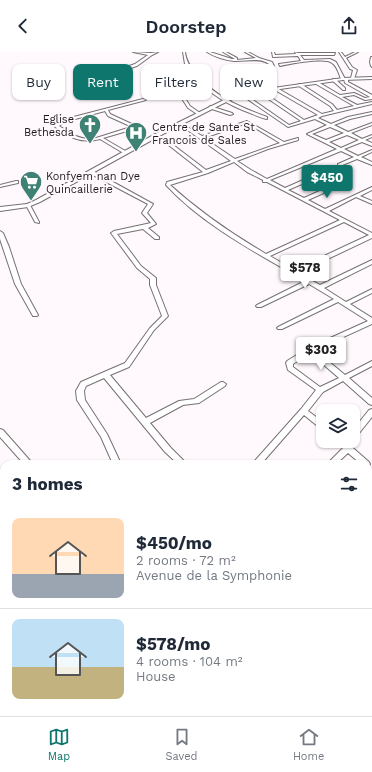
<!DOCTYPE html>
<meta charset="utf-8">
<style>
:root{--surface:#fff;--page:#f2f2f3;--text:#1f2937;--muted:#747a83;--line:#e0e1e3;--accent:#0f766e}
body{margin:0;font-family:"Work Sans",sans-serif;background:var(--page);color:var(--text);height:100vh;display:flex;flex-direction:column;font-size:15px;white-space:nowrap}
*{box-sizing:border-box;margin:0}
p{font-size:13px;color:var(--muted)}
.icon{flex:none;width:22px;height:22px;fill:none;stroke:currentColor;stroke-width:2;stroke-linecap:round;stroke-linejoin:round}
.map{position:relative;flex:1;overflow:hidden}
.panel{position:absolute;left:0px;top:408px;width:372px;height:256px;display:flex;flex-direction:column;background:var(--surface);border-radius:12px 12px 0 0;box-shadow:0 1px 3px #0004}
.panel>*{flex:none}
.top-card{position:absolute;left:12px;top:12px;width:348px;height:36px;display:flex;gap:8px}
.controls{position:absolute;left:316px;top:352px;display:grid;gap:8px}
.controls a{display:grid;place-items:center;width:44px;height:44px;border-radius:8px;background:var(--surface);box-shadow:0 1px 3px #0004;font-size:20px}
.price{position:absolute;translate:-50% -34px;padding:0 9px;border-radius:4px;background:#fff;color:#222;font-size:13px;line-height:26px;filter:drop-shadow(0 1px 2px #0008)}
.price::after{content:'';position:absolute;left:50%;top:24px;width:12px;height:9px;margin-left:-6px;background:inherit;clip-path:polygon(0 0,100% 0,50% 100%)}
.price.active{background:var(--accent);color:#fff}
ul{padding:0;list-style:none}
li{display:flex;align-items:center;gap:12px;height:100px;padding:0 12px}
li+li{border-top:1px solid var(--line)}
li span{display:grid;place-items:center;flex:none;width:112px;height:80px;border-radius:8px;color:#555}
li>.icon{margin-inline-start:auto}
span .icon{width:48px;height:48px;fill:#fffc;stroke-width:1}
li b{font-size:17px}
h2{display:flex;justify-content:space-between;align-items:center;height:48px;padding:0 12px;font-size:17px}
.tag{padding:0 14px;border-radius:8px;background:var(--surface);box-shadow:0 1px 3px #0004;font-size:14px;line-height:36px}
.tag.active{background:var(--accent);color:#fff}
header{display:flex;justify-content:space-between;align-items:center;height:52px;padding:0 12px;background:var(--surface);font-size:18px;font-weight:600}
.tab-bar{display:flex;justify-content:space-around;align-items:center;height:56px;border-top:1px solid var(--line);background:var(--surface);font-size:11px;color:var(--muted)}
.tab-bar a{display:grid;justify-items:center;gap:2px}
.tab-bar .active{color:var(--accent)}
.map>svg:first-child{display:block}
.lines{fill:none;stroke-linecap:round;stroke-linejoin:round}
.minor-casing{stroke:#767074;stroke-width:2}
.major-casing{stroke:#767074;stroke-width:2}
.minor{fill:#fff;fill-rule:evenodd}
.major{fill:#fff;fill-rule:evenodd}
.labels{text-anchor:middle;stroke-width:4;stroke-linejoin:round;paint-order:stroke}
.far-poi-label{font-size:11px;fill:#1c191b;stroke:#fff8fd;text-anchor:start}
</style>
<header><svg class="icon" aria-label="back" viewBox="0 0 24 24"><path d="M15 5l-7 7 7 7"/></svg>Doorstep<svg class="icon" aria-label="share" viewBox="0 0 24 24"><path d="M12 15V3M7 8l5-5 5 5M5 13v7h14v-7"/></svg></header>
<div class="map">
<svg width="372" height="664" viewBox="0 0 372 664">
<rect width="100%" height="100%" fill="#fff8fd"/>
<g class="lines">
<g class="minor-casing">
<g id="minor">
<polygon points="133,0 151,1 158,0 152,3 137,14 94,28 91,27 135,12 148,3"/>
<path d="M183,0h2c1,9 5,15 11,22 19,23 44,33 71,43v2c-6,-1 -12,-4 -17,-6 -19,-7 -36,-16 -50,-31l-15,1 8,8 -12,1 9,14 10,7 -3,1 -9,-6 -11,-17 11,-1 -6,-9 16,-1 -13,-16z"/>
<path d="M207,0h3l22,7h3l-12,-7h3l11,6v2l19,-2 -11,-6h3l11,6 13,4 2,4 -7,4 -2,6 -7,4 -6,10 2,2 -2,1 -4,-3 8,-12 7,-3 2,-7 6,-2c-9,-10 -25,-4 -37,-5 -9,-1 -19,-4 -27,-9z"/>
<path d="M272,0h2l1,3 21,-1 -1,-2 3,1h37l-1,2h-34l4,5 26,-1 6,3 9,17 1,-1 2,1v3l24,13v4l-7,1 -11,-5 -12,2 15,8 15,-3v2l-50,12 -4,2 13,6 17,-7 24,-5v2l-22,5 -16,6 14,7 24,-9v2l-21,8 11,6 10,-4v2l-7,3 7,3v3l-10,-4 -18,7 14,7 14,-6v2l-11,5 11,5v3l-15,-6 -17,7h-2v-2l16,-7 -13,-6 -71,29 15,8 43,-19h4v2l-44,19 16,8 38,-17h4v2l-38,17 17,9 47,-22v3l-12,6 12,5v3l-16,-7 -27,14 43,22v5l-74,35 22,12 52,-25v4l-48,24 22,14 26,-13v4l-22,11 22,14v6l-57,26 30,25 27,-14v5l-23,12 23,20v7l-3,-1 -26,-23 -20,11 -15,19 15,11v7l-3,-1 -16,-13 -43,49h-9l49,-55 15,-19 -28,-20 -2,-7 1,-2 21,-13 60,-27 -30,-19 -56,27h-4l-1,-1 1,-1 56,-28 -25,-15 -48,23h-4l-1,-1 1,-1 48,-24c-48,-28 -101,-55 -139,-96l1,-3 36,-10 -37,-29v-2h2l38,29 25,-9 -52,-37v-2h1l22,14 45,-15 37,21 14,-4v2l-30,9 -31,12 14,9 16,9 70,-30 -30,-15 20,-9 -12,-6 -27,8 -48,-33 3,-1 46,32 12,-4 -43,-29v-2h2l44,30 14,-5 -43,-25v-2h2l45,26 12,-3 -4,-5 -31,-20v-2h2l31,20 5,6 17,-4 -38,-22v-2h2l22,13 14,-2 11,5 5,-1 -25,-14 -1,-4h-3c-2,-5 -4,-13 -9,-16 -7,-6 -42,1 -52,3l-1,-2 22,-3 -3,-5 -25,1zM247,71l33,20 -45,16 -31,-21zM330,75l14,6 -18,7 -14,-6zM347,83l12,5 -18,8 -12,-6zM234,110l13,10 16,8v2h4l73,38 -74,34c-34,-20 -66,-42 -96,-69l38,-12zM344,170l25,13 -75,35 -24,-14zM310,301l29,25 -19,9 -27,-20v-3z"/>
<polygon points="339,0 341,0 345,5 355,0 358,0 346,6 352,15 357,18 354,27 351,26 353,18 350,17"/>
<polygon points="371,5 372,5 372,15 371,14 370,10"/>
<polygon points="333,27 335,27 345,36 345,38 343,38 333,29"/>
<path d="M143,47l3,1 -38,10 2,4 24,11v4l-31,9 24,14v2h-2l-25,-15c-19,5 -32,-2 -46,-13l8,-6zM105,59l3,5 22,10 1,1 -38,12c-14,1 -23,-6 -34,-13l5,-4z"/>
<polygon points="210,54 232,61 233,62 230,63 209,56"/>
<polygon points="89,119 93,119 153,152 147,161 156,172 148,176 159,185 159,187 155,187 143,177 117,182 141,214 156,226 156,233 168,264 154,278 129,315 110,323 146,366 179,349 194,347 221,330 223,330 226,332 225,334 199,351 183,353 150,371 171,396 187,412 178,412 165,400 104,326 86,334 84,339 85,348 107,382 121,412 113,412 101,385 77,348 76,339 81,330 125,311 150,276 162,264 150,233 150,227 137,216 111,181 114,179 151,171 142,161 148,152 89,121"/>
<polygon points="16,129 18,129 18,131 0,135 0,133"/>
<polygon points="26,152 30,153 39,170 39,171 35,170 26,153"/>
<polygon points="0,179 3,181 9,195 21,232 38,263 37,264 33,264 15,232 0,187"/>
<polygon points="372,357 372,365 356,385 353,386 353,378 369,358"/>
<polygon points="0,377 3,378 33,412 24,412 0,385"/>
<polygon points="336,389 345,389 369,410 370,412 369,414 368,415 368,412 361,412 348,401 336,412 327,412 343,396"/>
<polygon points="372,506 372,520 368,522 368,508"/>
<polygon points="0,510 4,512 4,524 0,522"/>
<polygon points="368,544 372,546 372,557 368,555"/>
<polygon points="4,615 4,628 0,629 0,616"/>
<polygon points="368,618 372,619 372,632 368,631"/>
<polygon points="102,660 114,660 116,664 104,664"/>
<polygon points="284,660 296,660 294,664 282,664"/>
</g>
</g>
<g class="major-casing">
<polygon id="major" points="372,25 372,27 343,28 252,41 234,46 163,82 40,150 28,155 0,159 0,155 27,152 36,148 159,80 232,44 252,39 343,26"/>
</g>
<use href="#minor" class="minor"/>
<use href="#major" class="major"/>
</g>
<defs>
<g id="church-pin" transform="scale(1.15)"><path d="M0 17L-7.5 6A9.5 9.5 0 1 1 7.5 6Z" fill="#3e8175" stroke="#fff8fd"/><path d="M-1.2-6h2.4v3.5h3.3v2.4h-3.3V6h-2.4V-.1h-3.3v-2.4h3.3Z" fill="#fff"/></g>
<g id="hospital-pin" transform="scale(1.15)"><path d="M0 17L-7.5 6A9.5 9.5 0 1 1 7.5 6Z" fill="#3e8175" stroke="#fff8fd"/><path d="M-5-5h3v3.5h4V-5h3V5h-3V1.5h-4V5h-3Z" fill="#fff"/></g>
<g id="supermarket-pin" transform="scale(1.15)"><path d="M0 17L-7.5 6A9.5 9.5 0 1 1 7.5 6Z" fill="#3e8175" stroke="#fff8fd"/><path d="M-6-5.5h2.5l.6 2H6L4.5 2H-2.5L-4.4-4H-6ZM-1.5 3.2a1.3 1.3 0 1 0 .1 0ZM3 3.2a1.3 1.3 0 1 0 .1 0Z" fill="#fff"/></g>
</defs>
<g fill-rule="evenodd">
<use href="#church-pin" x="90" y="73"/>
<use href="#hospital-pin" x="136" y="81"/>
<use href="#supermarket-pin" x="31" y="130"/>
</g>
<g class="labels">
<g class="far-poi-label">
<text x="74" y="71" text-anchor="end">Eglise<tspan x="74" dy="13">Bethesda</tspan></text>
<text x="152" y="79">Centre de Sante St<tspan x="152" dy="13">Francois de Sales</tspan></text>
<text x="46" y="128">Konfyem nan Dye<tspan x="46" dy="13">Quincaillerie</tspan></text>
</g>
</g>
</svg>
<div class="controls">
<a><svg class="icon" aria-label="layers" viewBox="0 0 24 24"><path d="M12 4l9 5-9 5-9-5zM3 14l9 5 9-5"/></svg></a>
</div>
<b class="price active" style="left:327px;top:147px">$450</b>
<b class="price" style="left:305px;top:237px">$578</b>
<b class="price" style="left:321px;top:319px">$303</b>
<div class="top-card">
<a class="tag">Buy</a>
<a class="tag active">Rent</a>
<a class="tag">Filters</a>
<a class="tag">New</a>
</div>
<section class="panel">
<h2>3 homes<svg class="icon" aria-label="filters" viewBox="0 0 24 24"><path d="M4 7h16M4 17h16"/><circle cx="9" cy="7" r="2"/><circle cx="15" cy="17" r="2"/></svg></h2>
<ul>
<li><span style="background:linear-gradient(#ffd9b3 70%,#9aa5b1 0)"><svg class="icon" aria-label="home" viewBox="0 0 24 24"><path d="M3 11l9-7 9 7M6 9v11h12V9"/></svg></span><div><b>$450/mo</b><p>2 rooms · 72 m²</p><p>Avenue de la Symphonie</p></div></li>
<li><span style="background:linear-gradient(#bfe0f5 60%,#c2b280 0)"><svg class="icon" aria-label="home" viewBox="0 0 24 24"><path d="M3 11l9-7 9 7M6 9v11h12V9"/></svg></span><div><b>$578/mo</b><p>4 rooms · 104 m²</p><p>House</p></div></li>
</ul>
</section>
</div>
<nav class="tab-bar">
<a class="active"><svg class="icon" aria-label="map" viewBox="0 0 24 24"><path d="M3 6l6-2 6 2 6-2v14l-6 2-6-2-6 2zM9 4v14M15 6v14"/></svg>Map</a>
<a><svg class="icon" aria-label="saved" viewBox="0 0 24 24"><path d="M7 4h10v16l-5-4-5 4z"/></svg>Saved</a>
<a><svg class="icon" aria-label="home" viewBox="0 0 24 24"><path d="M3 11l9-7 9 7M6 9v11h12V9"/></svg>Home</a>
</nav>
